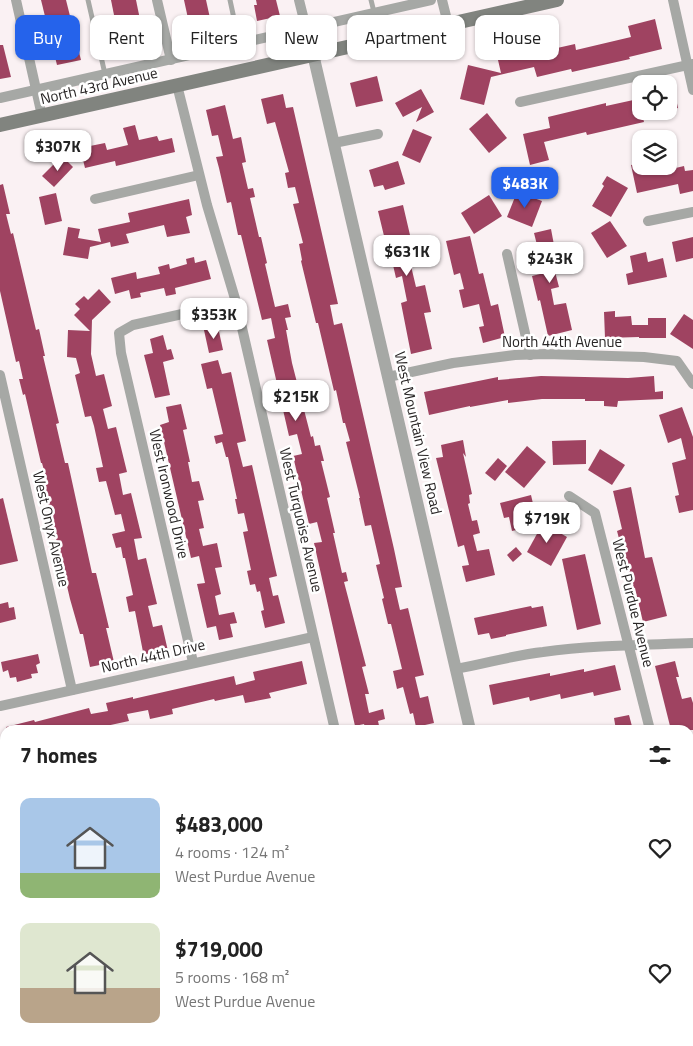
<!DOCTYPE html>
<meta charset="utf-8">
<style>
:root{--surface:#fff;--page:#f2f2f2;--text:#222;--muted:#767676;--accent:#2563eb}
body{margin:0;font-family:"Titillium Web",sans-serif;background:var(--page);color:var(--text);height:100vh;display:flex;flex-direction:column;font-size:19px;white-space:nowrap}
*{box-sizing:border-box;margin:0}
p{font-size:16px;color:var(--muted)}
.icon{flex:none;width:28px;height:28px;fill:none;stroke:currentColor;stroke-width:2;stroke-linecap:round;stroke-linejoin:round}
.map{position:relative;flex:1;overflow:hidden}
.details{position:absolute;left:0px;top:725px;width:694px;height:321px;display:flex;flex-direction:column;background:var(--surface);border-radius:15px 15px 0 0;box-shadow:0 1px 4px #0004}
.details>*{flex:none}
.banner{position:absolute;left:15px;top:15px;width:664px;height:45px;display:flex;gap:10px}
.fabs{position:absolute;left:632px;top:75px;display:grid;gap:10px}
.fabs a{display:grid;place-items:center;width:45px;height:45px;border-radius:10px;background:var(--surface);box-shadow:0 1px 4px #0004;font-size:25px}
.price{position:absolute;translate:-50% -42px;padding:0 11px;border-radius:10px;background:#fff;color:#222;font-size:16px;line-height:32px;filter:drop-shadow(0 1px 2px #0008)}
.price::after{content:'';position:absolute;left:50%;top:30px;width:15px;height:11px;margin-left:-8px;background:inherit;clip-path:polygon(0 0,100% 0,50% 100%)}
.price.active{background:var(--accent);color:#fff}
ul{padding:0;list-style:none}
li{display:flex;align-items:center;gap:15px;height:125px;padding:0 20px}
li span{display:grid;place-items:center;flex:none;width:140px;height:100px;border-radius:10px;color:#555}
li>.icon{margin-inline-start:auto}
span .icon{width:60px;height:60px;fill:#fffc;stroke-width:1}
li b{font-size:21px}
h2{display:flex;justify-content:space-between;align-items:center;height:60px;padding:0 20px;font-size:21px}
.chip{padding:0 18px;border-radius:10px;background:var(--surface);box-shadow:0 1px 4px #0004;font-size:18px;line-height:45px}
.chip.active{background:var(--accent);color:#fff}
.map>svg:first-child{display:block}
.building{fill:#9f4361}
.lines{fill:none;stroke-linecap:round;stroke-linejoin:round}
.service{stroke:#a6a8a5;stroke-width:5}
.minor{stroke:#a6a8a5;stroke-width:10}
.tertiary{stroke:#a6a8a5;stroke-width:12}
.secondary{stroke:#81847f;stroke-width:14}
.labels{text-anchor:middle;stroke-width:5;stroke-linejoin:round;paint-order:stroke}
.street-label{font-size:15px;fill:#282525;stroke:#fff}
</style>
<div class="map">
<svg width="693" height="1046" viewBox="0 0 693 1046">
<rect width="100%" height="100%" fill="#faf1f3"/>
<g class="building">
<polygon points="41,0 66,0 81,60 57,65"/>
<polygon points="111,0 136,0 145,44 121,50"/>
<polygon points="184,0 206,0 213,32 192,37"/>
<polygon points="256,0 276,0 280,16 257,21 254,5 257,5"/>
<polygon points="655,19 662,49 629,57 630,59 572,72 571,69 537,77 534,67 491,77 484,105 460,99 468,65 501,73 495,47 511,44 512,50 524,47 526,55 575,44 576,50 631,37 628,26"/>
<polygon points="0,45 3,45 11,77 0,79"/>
<polygon points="377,76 383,101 356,107 350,83"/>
<polygon points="669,81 672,81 678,108 669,110"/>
<polygon points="421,89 434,112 416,122 422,107 403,117 395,103"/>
<polygon points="283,94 286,108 293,107 338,304 330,305 334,325 342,323 394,549 402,587 395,588 400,610 408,608 424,675 415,677 420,698 428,696 434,723 416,727 413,713 410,714 403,687 397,689 393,671 402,669 391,624 388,624 382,599 384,598 376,565 380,564 371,525 365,526 359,498 360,498 346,442 350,441 345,423 343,423 336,390 334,391 318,323 316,323 301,261 302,260 299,244 303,243 293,204 299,203 295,187 288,188 285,173 289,172 275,122 267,124 261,99"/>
<polygon points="638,99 644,122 587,135 586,132 544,142 549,160 530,165 523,134 550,128 548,117 606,103 606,106"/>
<polygon points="225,105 233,139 241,137 246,162 242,163 248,189 253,188 255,197 250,198 259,237 261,237 267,263 265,264 275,307 288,304 291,317 285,318 288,330 286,330 292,363 311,437 313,436 315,446 320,445 324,461 321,461 330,497 327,498 335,533 333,533 342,573 346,572 348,581 344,582 366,666 362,667 369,694 365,694 369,713 383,709 385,719 378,721 380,730 366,730 364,724 355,726 314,543 322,542 317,522 309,524 293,456 302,454 297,434 289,436 267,340 275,338 271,318 262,320 241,235 238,235 231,202 227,203 219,168 216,157 223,156 218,135 212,136 206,110"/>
<polygon points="487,113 507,138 489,153 469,129"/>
<polygon points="135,125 139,140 157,136 159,141 172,138 175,152 116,166 115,161 85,168 80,148 105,143 107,150 128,145 123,128"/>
<polygon points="413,129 432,137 420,163 402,155"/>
<polygon points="62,156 73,167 54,187 42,176"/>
<polygon points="398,161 405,184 385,190 383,185 374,187 369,170"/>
<polygon points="641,163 641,166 662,166 663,171 684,166 685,171 693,170 693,191 680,194 678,184 637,193 631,165"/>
<polygon points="607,176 628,188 611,217 592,206 604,186 602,184"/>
<polygon points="3,184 10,214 6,214 11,234 13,233 36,330 39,329 45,356 43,356 59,423 56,424 65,463 68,463 92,573 96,573 109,628 106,628 114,662 90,667 83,634 80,634 70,599 43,482 47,481 42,463 41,463 25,394 23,395 19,379 23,379 19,361 16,362 0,291 0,185"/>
<polygon points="517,192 542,201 532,227 507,217"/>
<polygon points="56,193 62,221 45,225 39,197"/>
<polygon points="489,195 502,216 474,234 461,213"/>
<polygon points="189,199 192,215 186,217 190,233 167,237 164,225 126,234 129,243 111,247 110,242 90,247 88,259 63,255 68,227 80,229 78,238 101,242 98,229 130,222 128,213"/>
<polygon points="403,205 417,265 411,266 416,287 425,285 431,312 424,313 432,349 411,354 401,303 407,301 402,276 396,278 387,239 385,240 378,211"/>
<polygon points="610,221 627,246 607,258 591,233"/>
<polygon points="551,229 554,245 561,243 565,261 553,264 559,287 551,289 554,305 566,303 572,330 548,336 540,300 538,301 532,276 544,273 534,233"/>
<polygon points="470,236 479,274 483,273 491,306 498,304 505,337 483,343 479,327 484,326 479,304 463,308 459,290 464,289 460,273 454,275 446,241"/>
<polygon points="693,237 693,258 676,262 672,242"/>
<polygon points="646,252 648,262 663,258 667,277 628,285 626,274 633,272 630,256"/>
<polygon points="194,257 195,263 206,260 211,279 175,288 176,294 166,296 164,288 140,293 141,297 131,299 129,290 115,294 111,278 136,272 137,279 160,274 158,267 169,264 170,269 187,264 186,259"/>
<polygon points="99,289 111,302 92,320 91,354 96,376 104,374 112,406 103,409 108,429 116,427 127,472 119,474 123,495 131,493 142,538 134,539 138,560 146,558 157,604 148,606 153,627 162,625 168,651 144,657 135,611 129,612 126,597 133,595 125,558 123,558 121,547 116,548 112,534 125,531 121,514 115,515 106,481 99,482 96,468 103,467 94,426 91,416 85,417 75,375 80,373 76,358 67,357 68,330 90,331 74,315 80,309 75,304 84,296 88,300"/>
<polygon points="615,311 615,317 631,316 632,325 648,325 648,318 666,318 666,338 639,338 639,337 605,338 604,312"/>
<polygon points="684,314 693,320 693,349 670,334"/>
<polygon points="218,327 223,350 209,353 204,330"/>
<polygon points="163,335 167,350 171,349 174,359 163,362 170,395 155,398 144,355 153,353 150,339"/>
<polygon points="218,360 222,374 231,372 246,441 237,443 243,467 252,465 277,576 269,578 273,596 278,595 285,623 265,628 261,611 264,610 260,591 257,592 255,584 250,585 247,571 251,570 243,532 248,531 244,513 238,514 235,499 237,499 228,457 226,457 222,442 216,444 214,436 223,434 212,388 207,389 201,364"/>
<polygon points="541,376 628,378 654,376 655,392 663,391 663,399 618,401 617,407 604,406 604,401 585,401 585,399 542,399 508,403 508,400 470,407 470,406 429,415 424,392 498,377 498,380"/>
<polygon points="181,404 187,429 183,430 190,462 188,462 192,482 199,481 204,500 198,501 204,528 199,529 203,546 217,543 222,567 215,568 221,594 215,596 219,615 234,612 237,623 230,624 233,637 219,640 216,626 207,628 197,584 205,583 199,556 191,558 160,425 169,422 166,407"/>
<polygon points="682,407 693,437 693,510 679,513 675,496 679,495 672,463 686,459 681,438 668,443 659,415"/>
<polygon points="463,440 466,457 463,453 472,494 469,495 470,503 468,504 472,521 477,520 480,533 473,535 477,551 489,549 495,575 466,582 462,566 469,565 464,545 458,547 436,458 443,457 441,445"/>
<polygon points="586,440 586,464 553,465 552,441"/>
<polygon points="527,446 546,462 524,488 505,472"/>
<polygon points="600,449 625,465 612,485 588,470"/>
<polygon points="498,458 507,466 495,481 485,473"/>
<polygon points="631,487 645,558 652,557 667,616 643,622 635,588 632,588 617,531 622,529 613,491"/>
<polygon points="531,495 538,525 512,531 509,517 504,518 500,503"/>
<polygon points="3,498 18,561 0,565 0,499"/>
<polygon points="543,523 567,537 551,566 527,552"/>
<polygon points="516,547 522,554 513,562 507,555"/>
<polygon points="585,554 601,624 577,630 562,559"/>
<polygon points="8,602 9,608 14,607 16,619 0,623 0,604"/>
<polygon points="531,606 532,608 543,606 547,626 506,635 506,636 491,639 489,633 478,635 474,618"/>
<polygon points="38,654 40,663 36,665 38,673 31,674 32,678 17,682 16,677 10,678 8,670 3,672 1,662"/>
<polygon points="302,661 307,684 269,693 271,698 245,703 243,695 215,701 214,699 172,709 173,714 150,719 148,710 127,714 129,721 106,726 106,730 7,730 6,727 34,720 35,722 89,708 91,714 108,711 106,703 133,697 133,699 234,676 236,685 255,680 253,672"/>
<polygon points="675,661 679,677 676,677 682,699 691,697 693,703 693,730 671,730 655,666"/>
<polygon points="615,665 621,690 594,696 593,692 561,699 560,694 530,701 529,697 493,705 489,685 550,673 550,676 584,669 584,672"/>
<polygon points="629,715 633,730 616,730 614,718"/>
</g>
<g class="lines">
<g class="service">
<polyline points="88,0 105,74"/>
<polyline points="230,0 239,42"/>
<polyline points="371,0 374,12"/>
</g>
<g class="minor">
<polyline points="16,0 42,116"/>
<polyline points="157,0 171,60"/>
<polyline points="299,0 306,28"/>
<polyline points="442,0 448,24"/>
<polyline points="673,0 693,90"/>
<polyline points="177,85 207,205 236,302 335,730"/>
<polyline points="0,98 431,0"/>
<polyline points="520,102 693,64"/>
<polyline points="334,143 378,134"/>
<polyline points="95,199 199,175"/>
<polyline points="648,221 693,212"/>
<polyline points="507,254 530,355"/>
<polyline points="0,375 72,690"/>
<polyline points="388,377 453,363 515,355 546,354 644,357 677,361 693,384"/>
<polyline points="569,496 595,513 650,730"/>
<polyline points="193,662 121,353 119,333 133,325 236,302"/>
<path d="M456,669c29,-5 58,-14 87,-17 50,-7 100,-7 150,-9"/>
<polyline points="0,706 313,637"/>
<polyline points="0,840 5,838"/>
<polyline points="0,935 5,957"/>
<polyline points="24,1041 25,1046"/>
<polyline points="153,1041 154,1046"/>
<polyline points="686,1041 689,1046"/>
</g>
<g class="tertiary">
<polyline points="313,54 470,730"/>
<polyline points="541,1041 542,1046"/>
</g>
<polyline class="secondary" points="0,125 557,0"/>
</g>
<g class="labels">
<g class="street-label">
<text transform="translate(99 86) rotate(-13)" y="5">North 43rd Avenue</text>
<text x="562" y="347">North 44th Avenue</text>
<text transform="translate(418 433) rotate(77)" y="5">West Mountain View Road</text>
<text transform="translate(169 494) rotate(77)" y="5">West Ironwood Drive</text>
<text transform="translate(301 520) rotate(77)" y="5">West Turquoise Avenue</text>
<text transform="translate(51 529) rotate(77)" y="5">West Onyx Avenue</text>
<text transform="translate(633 603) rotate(76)" y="5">West Purdue Avenue</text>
<text transform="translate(153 656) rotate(-13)" y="5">North 44th Drive</text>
</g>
</g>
</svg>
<div class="fabs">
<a><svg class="icon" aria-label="locate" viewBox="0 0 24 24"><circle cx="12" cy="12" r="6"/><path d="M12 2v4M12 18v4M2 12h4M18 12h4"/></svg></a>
<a><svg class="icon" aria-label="layers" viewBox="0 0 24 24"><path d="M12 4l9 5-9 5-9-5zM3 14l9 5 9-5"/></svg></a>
</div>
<b class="price" style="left:58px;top:172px">$307K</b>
<b class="price active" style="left:525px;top:209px">$483K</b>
<b class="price" style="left:407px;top:277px">$631K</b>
<b class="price" style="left:550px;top:284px">$243K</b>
<b class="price" style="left:214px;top:340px">$353K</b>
<b class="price" style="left:296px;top:422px">$215K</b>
<b class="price" style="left:547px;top:544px">$719K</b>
<div class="banner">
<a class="chip active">Buy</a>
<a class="chip">Rent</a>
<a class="chip">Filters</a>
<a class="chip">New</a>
<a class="chip">Apartment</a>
<a class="chip">House</a>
</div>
<section class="details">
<h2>7 homes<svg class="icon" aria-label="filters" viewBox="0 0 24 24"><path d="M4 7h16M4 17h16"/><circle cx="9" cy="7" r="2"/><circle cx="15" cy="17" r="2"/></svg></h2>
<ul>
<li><span style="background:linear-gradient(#a9c7e8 75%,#8fb573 0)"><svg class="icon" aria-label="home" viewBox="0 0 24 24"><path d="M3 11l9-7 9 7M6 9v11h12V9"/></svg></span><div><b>$483,000</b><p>4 rooms · 124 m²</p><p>West Purdue Avenue</p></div><svg class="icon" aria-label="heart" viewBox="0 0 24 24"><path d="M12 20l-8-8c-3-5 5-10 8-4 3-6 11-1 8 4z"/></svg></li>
<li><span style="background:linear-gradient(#dfe7d0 65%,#b9a48a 0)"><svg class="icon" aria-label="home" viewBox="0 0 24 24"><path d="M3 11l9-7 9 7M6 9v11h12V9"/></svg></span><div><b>$719,000</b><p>5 rooms · 168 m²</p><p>West Purdue Avenue</p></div><svg class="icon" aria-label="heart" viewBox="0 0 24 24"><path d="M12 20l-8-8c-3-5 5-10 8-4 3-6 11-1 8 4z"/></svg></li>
</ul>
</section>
</div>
